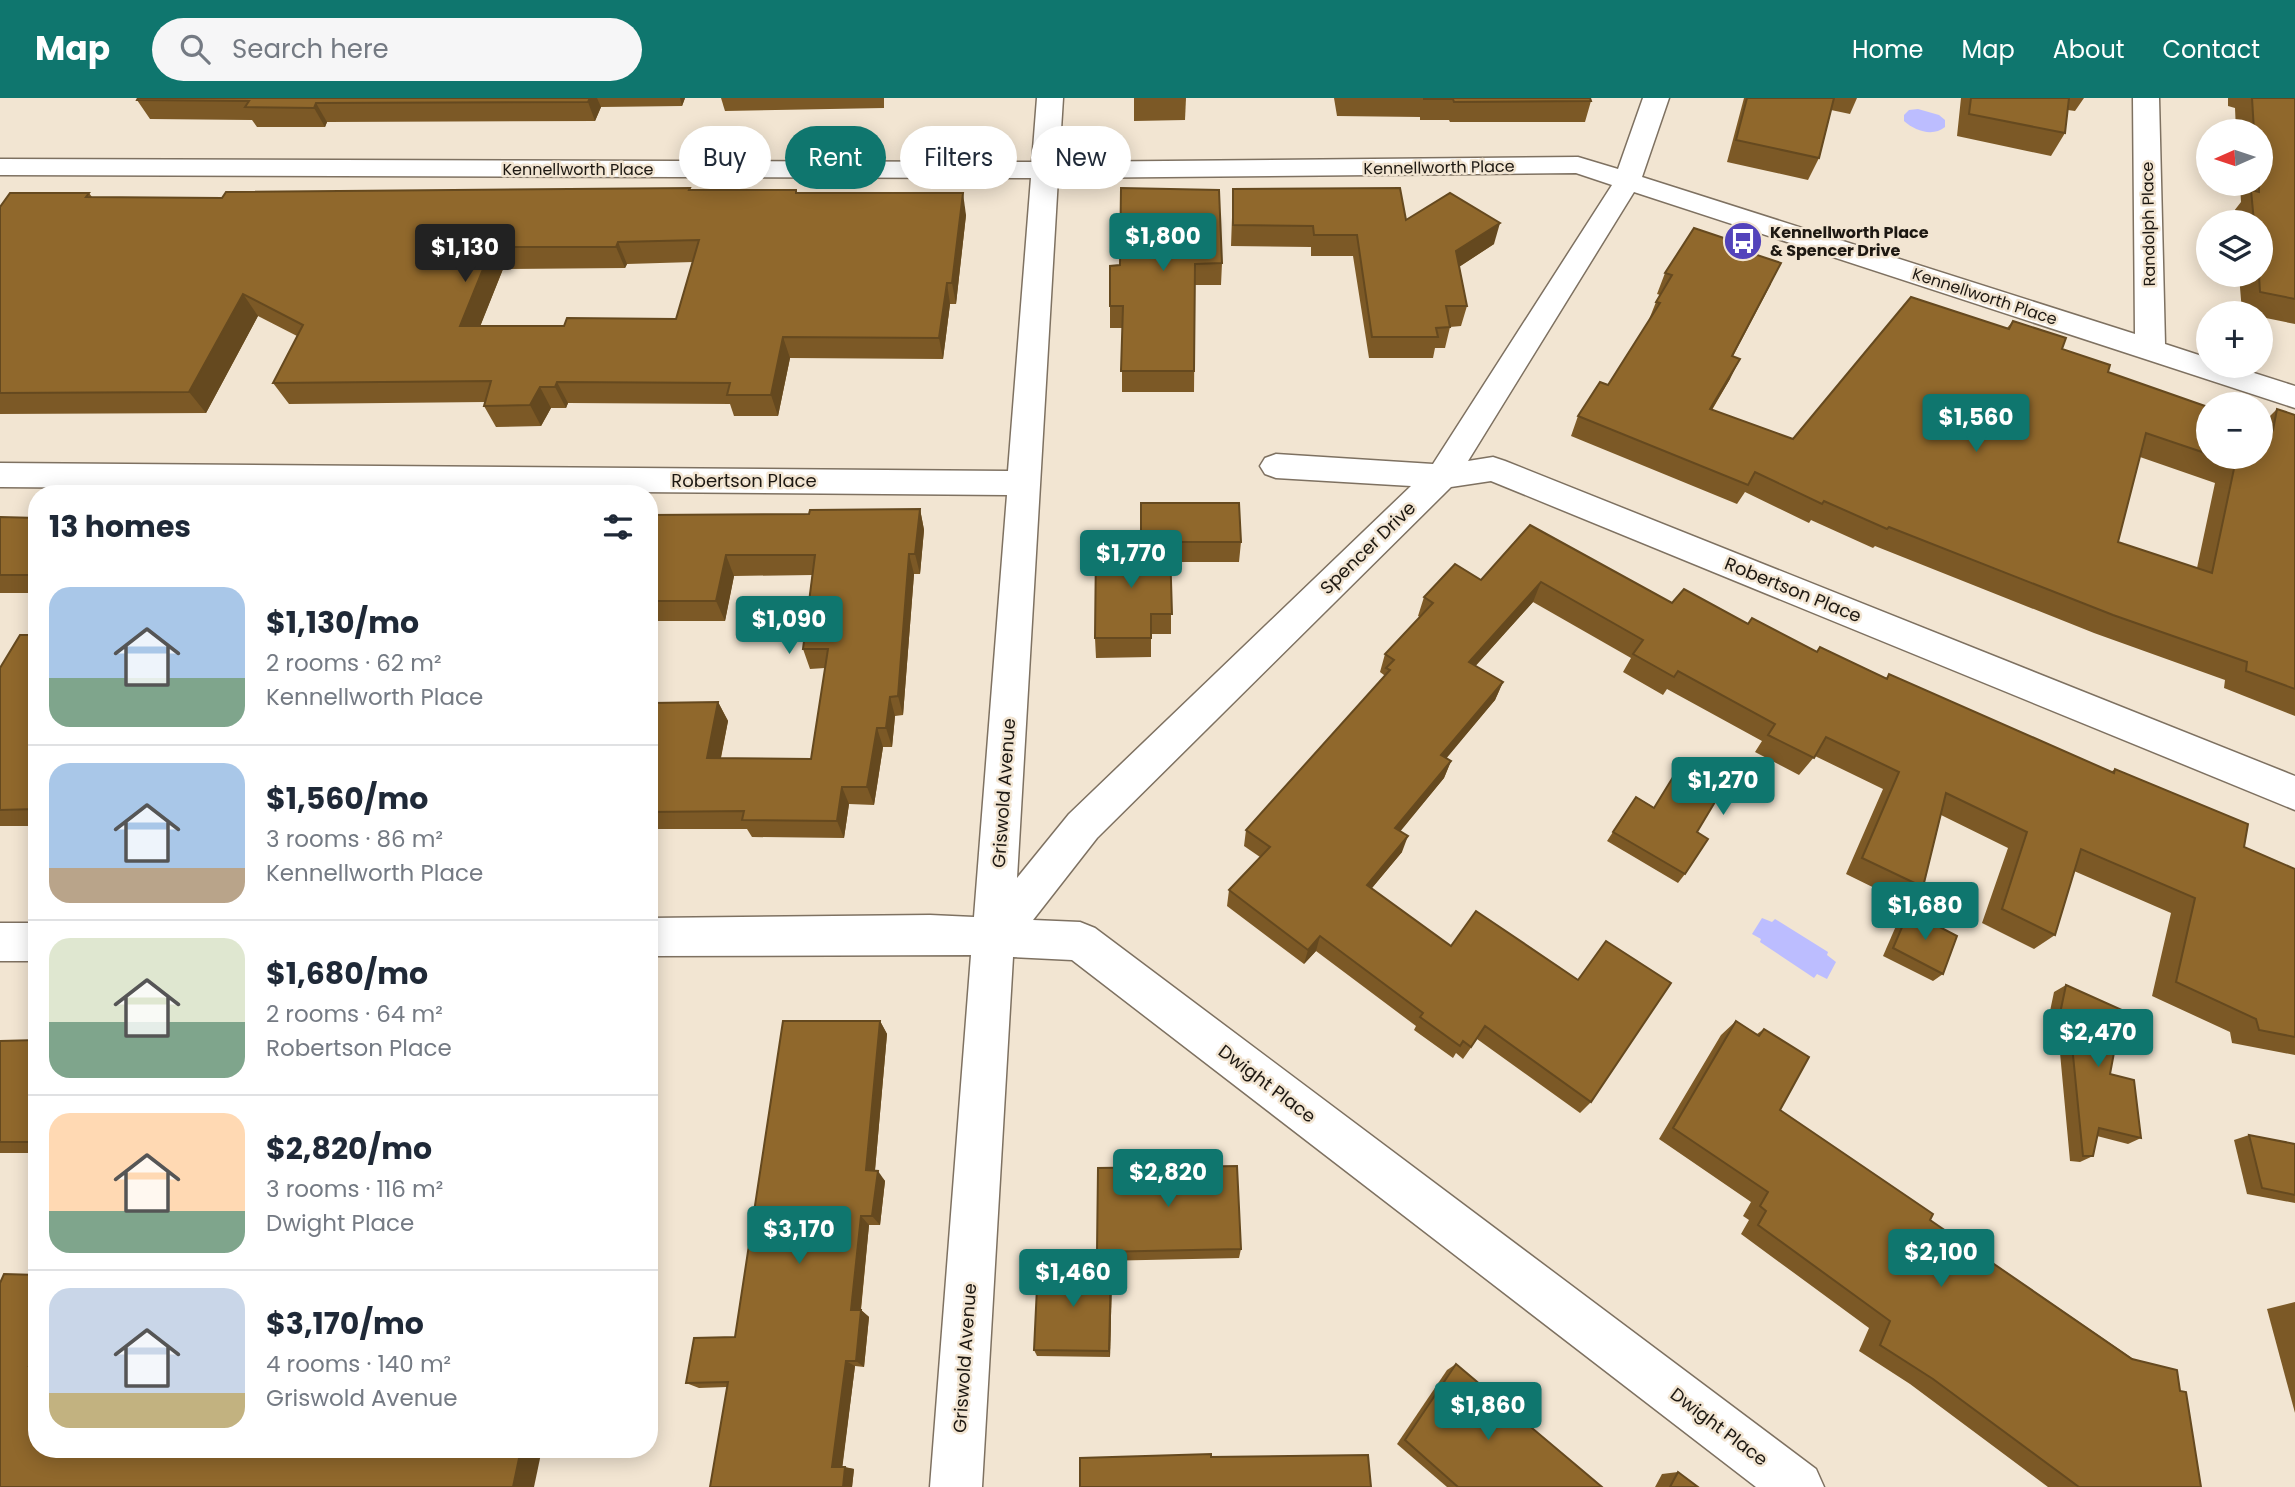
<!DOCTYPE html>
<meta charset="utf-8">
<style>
:root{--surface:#fff;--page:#f6f6f7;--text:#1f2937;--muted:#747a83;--line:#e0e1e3;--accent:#0f766e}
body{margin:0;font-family:Poppins,sans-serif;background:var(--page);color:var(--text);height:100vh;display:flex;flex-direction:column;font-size:26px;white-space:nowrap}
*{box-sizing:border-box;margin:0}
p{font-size:23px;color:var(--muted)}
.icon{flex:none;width:38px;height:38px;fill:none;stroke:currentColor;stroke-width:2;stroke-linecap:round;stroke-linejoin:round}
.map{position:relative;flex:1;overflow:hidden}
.sheet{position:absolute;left:28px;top:387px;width:630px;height:973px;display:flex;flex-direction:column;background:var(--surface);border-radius:28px;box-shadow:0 4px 18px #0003}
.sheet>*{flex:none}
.guide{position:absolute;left:679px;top:28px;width:665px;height:63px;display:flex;gap:14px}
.needle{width:46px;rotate:267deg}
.buttons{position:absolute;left:2196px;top:21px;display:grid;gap:14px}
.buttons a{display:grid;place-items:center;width:77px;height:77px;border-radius:50%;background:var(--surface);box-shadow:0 4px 18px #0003;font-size:35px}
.price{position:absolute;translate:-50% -60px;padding:0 16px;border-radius:7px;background:var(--accent);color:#fff;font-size:23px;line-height:46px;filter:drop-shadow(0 2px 4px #0008)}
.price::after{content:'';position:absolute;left:50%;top:42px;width:21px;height:16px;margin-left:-10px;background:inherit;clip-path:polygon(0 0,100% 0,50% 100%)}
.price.active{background:#222;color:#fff}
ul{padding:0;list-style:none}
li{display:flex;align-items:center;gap:21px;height:175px;padding:0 21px}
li+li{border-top:2px solid var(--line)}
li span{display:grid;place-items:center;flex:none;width:196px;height:140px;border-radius:21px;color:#555}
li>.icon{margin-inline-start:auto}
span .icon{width:84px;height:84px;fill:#fffc;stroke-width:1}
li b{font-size:30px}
h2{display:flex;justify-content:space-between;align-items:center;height:84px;padding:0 21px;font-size:30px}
.chip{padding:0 24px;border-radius:32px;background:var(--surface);box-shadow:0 4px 18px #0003;font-size:24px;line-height:63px}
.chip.active{background:var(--accent);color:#fff}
header{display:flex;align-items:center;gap:42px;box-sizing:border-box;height:98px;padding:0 35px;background:var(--accent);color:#fff}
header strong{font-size:33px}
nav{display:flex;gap:38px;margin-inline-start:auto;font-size:24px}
.search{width:490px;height:63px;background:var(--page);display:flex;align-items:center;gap:18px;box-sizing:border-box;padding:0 24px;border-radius:38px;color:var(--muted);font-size:26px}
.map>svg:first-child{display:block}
.water{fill:#bcbdff}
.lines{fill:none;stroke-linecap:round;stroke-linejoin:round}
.street-casing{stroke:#7e7161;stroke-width:3}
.street{fill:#fff;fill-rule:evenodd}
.wall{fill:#7c5926;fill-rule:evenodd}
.shaded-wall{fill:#65491f}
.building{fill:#90682c;stroke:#65491f;stroke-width:2;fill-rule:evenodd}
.labels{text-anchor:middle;stroke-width:5;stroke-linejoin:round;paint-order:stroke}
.far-street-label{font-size:16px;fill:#1d1812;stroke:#f2e5d2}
.far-poi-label{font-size:16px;font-weight:bold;fill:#1d1812;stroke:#f2e5d2;text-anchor:start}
.street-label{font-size:18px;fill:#1d1812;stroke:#f2e5d2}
</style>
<header>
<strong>Map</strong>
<div class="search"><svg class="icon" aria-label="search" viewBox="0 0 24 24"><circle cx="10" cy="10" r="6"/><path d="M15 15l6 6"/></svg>Search here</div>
<nav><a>Home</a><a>Map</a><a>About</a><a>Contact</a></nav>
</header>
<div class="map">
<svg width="2295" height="1389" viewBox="0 0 2295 1389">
<rect width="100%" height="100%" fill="#f2e5d2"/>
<g class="water">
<path d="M1918,11l21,6 6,5v7c-12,10 -30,4 -41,-6v-6l5,-5z"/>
<polygon points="1762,820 1772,824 1775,821 1828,854 1827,857 1836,864 1827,881 1817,876 1814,880 1760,844 1761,841 1752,836"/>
</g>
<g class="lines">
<g class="street-casing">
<g id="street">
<path d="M1037,0h26l-4,64 519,-5 40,12 25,-71h26l-27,79 493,157 -2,-236h26l6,246 43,14v8h24l63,20v22l-661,-216 -166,269 25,-4 12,4 790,315v34l-804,-329 -40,6 -354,351 -64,82 47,2 15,6 721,541 8,18h-68l-684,-527 -59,-3 -31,530h-52l41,-532 -322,1v-38l281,-3 44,2 33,-422 -1007,-8v-24l1008,8 23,-293 -1031,-3v-16l1032,3zM1576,75l36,12 -179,279 -157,-10 -11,4 -5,8 5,8 11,4 135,8 -342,328 -52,64 41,-700z"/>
<rect x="0" y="825" width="37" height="38"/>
</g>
</g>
<use href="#street" class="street"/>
</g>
<g class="wall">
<polygon points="138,0 685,0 682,8 601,9 595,23 327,24 325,29 257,29 252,22 150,21 137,2"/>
<polygon points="721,0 884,0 884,10 725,13"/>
<polygon points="1134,0 1186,0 1185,22 1134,23"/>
<polygon points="1334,0 1590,0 1591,3 1585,24 1450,24 1449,22 1420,22 1420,19 1337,18"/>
<polygon points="1744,0 1857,0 1850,16 1831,12 1819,60 1808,82 1727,64"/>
<polygon points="1961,0 2084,0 2075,13 2068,12 2065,35 2051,58 1957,38"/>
<polygon points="2228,0 2295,0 2295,226 2261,219 2261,215 2242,214 2239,177 2261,177 2261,124 2235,124 2234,113 2241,104 2240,86 2261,86 2261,33 2236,33 2235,10 2228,8"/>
<polygon points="1233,91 1406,122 1494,146 1459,169 1467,208 1461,228 1450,229 1445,250 1435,250 1433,260 1369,260 1353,158 1311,158 1311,149 1231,148"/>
<path d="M690,92l107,3 169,22 -10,89h-6l-7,55 -153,-1 -12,58h-44l-4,-12 -162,-1 -2,5h-15l-10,18 -45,1 -12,-21 1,-4 -196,2 -16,-21 24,-47 -39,-20 -52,97 -206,1v-207l89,-14 3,4 130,1zM693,164l-17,57 -112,7h-84l23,-57 122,-1 2,-4z"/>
<path d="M1737,150l34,36 -38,72 -3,23 -18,31 81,29 214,-111 6,-7 49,28 46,23 100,35v50h53v-32l16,-16 18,6v301l-71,-28 1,-8 -131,-47 -219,-87 -2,2 -62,-28 -2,3 -64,-31 -8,12 -166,-68 7,-20 30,-31 40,-63 8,-20 4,-7 -3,-1 8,-21zM2140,359l75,26 -18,85 -79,-26z"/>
<polygon points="1222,165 1221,187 1195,187 1194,294 1122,294 1122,230 1110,230 1110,168"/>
<polygon points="1141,405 1241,444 1239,464 1171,464 1171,536 1151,536 1151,559 1096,560 1095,540 1141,449"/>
<polygon points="920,411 924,432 920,476 914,476 903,617 895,618 892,649 883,649 874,707 849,706 844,740 752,739 747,731 649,731 649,618 718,604 728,623 721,660 811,661 825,570 810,571 803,551 812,477 734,478 725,523 649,523 649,417 809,416"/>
<polygon points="0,419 37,420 37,495 0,495"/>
<polygon points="1530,427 1672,505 1748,526 1816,554 1820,549 1886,580 1889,576 2111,674 2115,671 2244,749 2295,771 2295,957 2232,945 2230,934 2152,898 2171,815 2074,773 2055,837 2034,851 1982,825 2008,750 1941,717 1923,789 1905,805 1846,776 1883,691 1815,658 1799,677 1755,654 1762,643 1667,591 1663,597 1623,574 1631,560 1533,504 1475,568 1503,584 1495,602 1446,660 1451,663 1444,680 1400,733 1402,754 1371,791 1451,848 1578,882 1606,843 1591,1004 1580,1015 1477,941 1463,961 1456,955 1453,960 1414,932 1416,928 1316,853 1304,866 1227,808 1229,792 1260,759 1244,748 1246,732 1384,579 1384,577 1380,574 1385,556 1420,519 1418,518 1424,499 1481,482"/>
<polygon points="37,537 37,732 32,729 33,728 0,728 0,570"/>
<polygon points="1636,699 1697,734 1685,776 1678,785 1607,743"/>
<polygon points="1909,813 1943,876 1933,883 1883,858 1899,821"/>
<polygon points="2066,887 2141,1040 2128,1046 2097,1038 2093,1058 2080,1064 2070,1063 2059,944 2045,937 2054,894"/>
<polygon points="880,923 887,936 875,1072 885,1083 880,1127 869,1127 861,1212 869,1219 864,1269 855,1268 842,1369 854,1371 852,1389 710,1389 727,1289 699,1290 686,1285 735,1239"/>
<polygon points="1736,923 1757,936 1764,931 1780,1012 1930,1122 2180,1293 2201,1389 2048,1389 1910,1286 1859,1253 1869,1230 1741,1136 1749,1122 1743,1118 1751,1104 1659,1041 1721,937"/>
<polygon points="37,942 37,1055 0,1055 0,943"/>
<polygon points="2249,1037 2295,1046 2295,1105 2247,1096 2234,1042"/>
<polygon points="1241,1151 1239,1160 1099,1163 1097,1154"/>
<polygon points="1112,1177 1110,1259 1037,1258 1034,1252"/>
<polygon points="2295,1204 2295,1315 2267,1211"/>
<polygon points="1456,1266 1602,1389 1447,1389 1397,1346 1447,1272"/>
<polygon points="1678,1374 1698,1389 1655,1389 1662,1376"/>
</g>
<g class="shaded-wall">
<polygon points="590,0 597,0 601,9 595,23 588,4"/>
<polygon points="680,0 685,0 682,8"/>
<polygon points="316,5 327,24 325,29 314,10"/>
<polygon points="963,95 966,117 956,206 952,185"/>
<polygon points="1500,125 1494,146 1451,174 1456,153"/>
<polygon points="618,144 627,166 625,170 616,149"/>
<polygon points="492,149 503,171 472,249 460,228"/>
<polygon points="947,185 950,206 943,261 939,240"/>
<polygon points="243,196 258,218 206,315 189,294"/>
<polygon points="783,239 790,260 778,318 771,297"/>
<polygon points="1740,261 1730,281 1700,331 1710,311"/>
<polygon points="557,284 568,305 566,310 555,289"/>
<polygon points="540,289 551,310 541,328 530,307"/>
<polygon points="920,411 924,432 920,476 915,456"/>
<polygon points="909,456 914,476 903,617 898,598"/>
<polygon points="726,457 734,478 725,523 716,503"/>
<polygon points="1541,484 1533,504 1463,582 1469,564"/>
<polygon points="1503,584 1495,602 1435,674 1441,657"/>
<polygon points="890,599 895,618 892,649 886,630"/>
<polygon points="718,604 728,623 717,678 707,660"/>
<polygon points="877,630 883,649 874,707 867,689"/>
<polygon points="1451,663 1444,680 1390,746 1395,730"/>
<polygon points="842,689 849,706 844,740 837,723"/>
<polygon points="1408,738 1402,754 1362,802 1367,787"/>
<polygon points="1320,838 1316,853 1304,866 1308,852"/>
<polygon points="880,923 887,936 874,1083 866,1072"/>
<polygon points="878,1073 885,1083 880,1127 872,1118"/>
<polygon points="861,1118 869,1127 860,1219 851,1212"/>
<polygon points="1111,1169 1112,1177 1110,1259 1109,1253"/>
<polygon points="861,1212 869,1219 864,1269 856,1263"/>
<polygon points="37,1252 37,1270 29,1268"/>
<polygon points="846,1263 855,1268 842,1372 832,1369"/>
<polygon points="521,1351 542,1351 534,1389 513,1389"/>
<polygon points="845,1369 854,1371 852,1389 843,1389"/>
</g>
<g class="building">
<polygon points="138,0 590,0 588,4 316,5 314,10 245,9 249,3 137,2"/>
<polygon points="1424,0 1590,0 1591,3 1454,4 1453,1 1424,1"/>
<polygon points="1747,0 1834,0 1819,60 1736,42"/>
<polygon points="1971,0 2069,0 2065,35 1969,16"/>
<polygon points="2252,0 2295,0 2295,201 2260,194 2259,177 2261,177 2261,124 2254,124 2251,92 2259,94 2259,86 2261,86 2261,33 2254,33"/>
<path d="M690,90l-1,2h107v3h167l-11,90h-5l-8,55 -156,-1 -12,58h-44l3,-12 -173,-1 -2,5h-15l-10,18 -46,1 7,-25 -218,2 30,-58 -60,-31 -54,98 -189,1v-186l10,-14h79l-3,4 136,1 4,-6zM699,142l-23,79 -109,-1 -3,8h-104l32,-79h124l2,-5z"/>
<polygon points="1121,90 1219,92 1222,165 1195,166 1194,273 1121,273 1123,208 1110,208 1110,168 1120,167"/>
<polygon points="1400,90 1406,122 1450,95 1500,125 1456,153 1467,208 1446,208 1450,229 1436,230 1438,239 1372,239 1357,137 1314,137 1313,128 1233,127 1233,91"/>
<polygon points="1694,130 1739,145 1736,150 1781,165 1732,258 1740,261 1710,311 1793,341 1911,199 2009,231 2013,223 2066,240 2062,251 2110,267 2108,274 2208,309 2208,356 2146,335 2118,444 2212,475 2235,366 2215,359 2261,359 2261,327 2273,332 2277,311 2295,317 2295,591 2246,573 2247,564 2113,517 1889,429 1887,431 1824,403 1822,406 1755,374 1748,387 1578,318 1600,284 1608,287 1660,205 1656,204 1672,177 1665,175"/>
<polygon points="1141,405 1239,405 1241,444 1141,444"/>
<polygon points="920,411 915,456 909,456 898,598 890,599 886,630 877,630 867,689 842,689 837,723 742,722 744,713 649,714 649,618 652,605 718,604 707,660 811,661 828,551 803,551 815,457 726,457 716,503 649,503 649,417 809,416 810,412"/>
<polygon points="0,419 37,420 37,477 0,477"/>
<polygon points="1530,427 1672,505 1684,491 1748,526 1752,520 1817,554 1820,549 1887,581 1889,576 2114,675 2115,671 2248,726 2244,749 2295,771 2295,939 2259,932 2256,921 2176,884 2195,800 2081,751 2055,837 2002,811 2027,734 1946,695 1923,789 1862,760 1899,674 1826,639 1814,660 1768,637 1775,626 1678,573 1674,579 1633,556 1643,542 1541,484 1469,564 1503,584 1441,657 1451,663 1395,730 1408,738 1367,787 1451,848 1476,813 1578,882 1606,843 1671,885 1591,1004 1485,928 1471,949 1463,943 1460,948 1420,919 1423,915 1320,838 1308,852 1229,792 1270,749 1246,732 1390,572 1386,570 1394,562 1385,556 1433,505 1424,499 1455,466 1481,482"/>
<polygon points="1096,449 1170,449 1172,516 1151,516 1151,540 1095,540"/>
<polygon points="20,537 37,537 37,711 0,712 0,570"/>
<polygon points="1678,671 1721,694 1697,734 1708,741 1685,776 1613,734 1636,699 1654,710"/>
<polygon points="37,721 37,729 32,729"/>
<polygon points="1909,813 1957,838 1943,876 1893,850"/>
<polygon points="2066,887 2122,912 2110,976 2134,982 2141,1040 2099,1030 2093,1058 2083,1058 2071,937 2057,930"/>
<polygon points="783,923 880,923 866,1072 878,1073 872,1118 861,1118 851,1212 861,1212 856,1263 846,1263 832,1369 845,1369 843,1389 710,1389 728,1284 686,1285 694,1240 735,1239"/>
<polygon points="1736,923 1759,938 1764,931 1809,959 1780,1012 1933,1116 1930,1122 2132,1261 2177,1272 2180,1293 2186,1294 2201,1389 2079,1389 1933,1281 1880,1247 1890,1223 1758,1127 1766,1113 1760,1108 1768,1094 1673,1030"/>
<polygon points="37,942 37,1044 0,1044 0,943"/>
<polygon points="2249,1037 2295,1046 2295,1097 2262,1090"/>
<polygon points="1237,1068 1241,1151 1097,1154 1098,1070"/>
<polygon points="1038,1168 1111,1169 1109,1253 1034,1252"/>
<polygon points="4,1176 37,1177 37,1252 29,1268 37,1268 37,1351 521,1351 513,1389 0,1389 0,1185"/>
<polygon points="1456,1266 1602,1389 1458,1389 1405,1342"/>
<polygon points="1211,1356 1211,1359 1368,1357 1371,1389 1080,1389 1080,1360"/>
<polygon points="1678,1374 1698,1389 1670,1389"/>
</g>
<defs>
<g id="bus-disc" transform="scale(2.0125)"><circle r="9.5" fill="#5343bb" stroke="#f2e5d2"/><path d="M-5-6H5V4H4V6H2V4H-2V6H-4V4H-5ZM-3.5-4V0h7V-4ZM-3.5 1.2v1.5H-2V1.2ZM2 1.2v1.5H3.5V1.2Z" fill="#fff"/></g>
</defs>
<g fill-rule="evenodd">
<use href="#bus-disc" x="1743" y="143"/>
</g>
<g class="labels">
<g class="far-street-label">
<text transform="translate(1439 69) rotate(-1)" y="6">Kennellworth Place</text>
<text x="578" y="77">Kennellworth Place</text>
<text transform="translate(2148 126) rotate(-91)" y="6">Randolph Place</text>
<text transform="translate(1985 198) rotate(18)" y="6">Kennellworth Place</text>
</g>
<g class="far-poi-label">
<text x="1770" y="140">Kennellworth Place<tspan x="1770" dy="18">&amp; Spencer Drive</tspan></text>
</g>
<g class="street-label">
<text x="744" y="389">Robertson Place</text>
<text transform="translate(1368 450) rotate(-44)" y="6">Spencer Drive</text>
<text transform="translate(1793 492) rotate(22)" y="6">Robertson Place</text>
<text transform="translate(1004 695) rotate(-86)" y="6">Griswold Avenue</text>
<text transform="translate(1267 986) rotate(37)" y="6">Dwight Place</text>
<text transform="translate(965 1260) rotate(-86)" y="6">Griswold Avenue</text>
<text transform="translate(1719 1329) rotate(37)" y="6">Dwight Place</text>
</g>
</g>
</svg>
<div class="buttons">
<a><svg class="needle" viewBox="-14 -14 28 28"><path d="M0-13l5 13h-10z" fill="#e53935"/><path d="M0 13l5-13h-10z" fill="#747a83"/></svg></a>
<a><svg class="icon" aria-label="layers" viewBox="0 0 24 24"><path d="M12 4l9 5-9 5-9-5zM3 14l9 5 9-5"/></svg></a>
<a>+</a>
<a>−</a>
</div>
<b class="price" style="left:1163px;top:175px">$1,800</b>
<b class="price active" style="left:465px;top:186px">$1,130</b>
<b class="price" style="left:1976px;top:356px">$1,560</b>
<b class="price" style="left:1131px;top:492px">$1,770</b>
<b class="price" style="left:789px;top:558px">$1,090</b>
<b class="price" style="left:1723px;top:719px">$1,270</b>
<b class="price" style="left:1925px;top:844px">$1,680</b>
<b class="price" style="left:2098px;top:971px">$2,470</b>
<b class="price" style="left:1168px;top:1111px">$2,820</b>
<b class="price" style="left:799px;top:1168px">$3,170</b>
<b class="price" style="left:1941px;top:1191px">$2,100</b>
<b class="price" style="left:1073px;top:1211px">$1,460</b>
<b class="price" style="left:1488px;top:1344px">$1,860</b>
<div class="guide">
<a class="chip">Buy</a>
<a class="chip active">Rent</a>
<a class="chip">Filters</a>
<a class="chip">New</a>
</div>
<section class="sheet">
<h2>13 homes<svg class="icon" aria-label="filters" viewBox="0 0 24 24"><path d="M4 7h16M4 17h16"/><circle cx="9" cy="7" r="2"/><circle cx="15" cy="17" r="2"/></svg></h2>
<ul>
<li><span style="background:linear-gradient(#a9c7e8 65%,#7fa58c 0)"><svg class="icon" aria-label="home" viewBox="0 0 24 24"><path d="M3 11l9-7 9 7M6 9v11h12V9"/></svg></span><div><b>$1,130/mo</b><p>2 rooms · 62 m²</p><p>Kennellworth Place</p></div></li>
<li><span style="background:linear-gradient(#a9c7e8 75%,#b9a48a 0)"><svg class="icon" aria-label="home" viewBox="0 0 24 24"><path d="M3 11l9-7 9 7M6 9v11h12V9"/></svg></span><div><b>$1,560/mo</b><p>3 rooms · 86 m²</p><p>Kennellworth Place</p></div></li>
<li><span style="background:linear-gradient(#dfe7d0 60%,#7fa58c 0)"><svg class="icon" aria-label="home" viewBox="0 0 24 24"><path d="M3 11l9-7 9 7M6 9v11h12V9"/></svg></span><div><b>$1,680/mo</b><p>2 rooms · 64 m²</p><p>Robertson Place</p></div></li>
<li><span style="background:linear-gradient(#ffd9b3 70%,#7fa58c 0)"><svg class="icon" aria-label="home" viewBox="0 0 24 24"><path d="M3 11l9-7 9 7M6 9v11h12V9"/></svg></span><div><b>$2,820/mo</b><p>3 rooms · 116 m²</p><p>Dwight Place</p></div></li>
<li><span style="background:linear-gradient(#c9d6e8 75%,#c2b280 0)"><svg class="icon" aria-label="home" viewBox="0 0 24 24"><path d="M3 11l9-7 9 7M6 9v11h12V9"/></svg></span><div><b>$3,170/mo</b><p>4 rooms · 140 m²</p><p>Griswold Avenue</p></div></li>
</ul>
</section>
</div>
